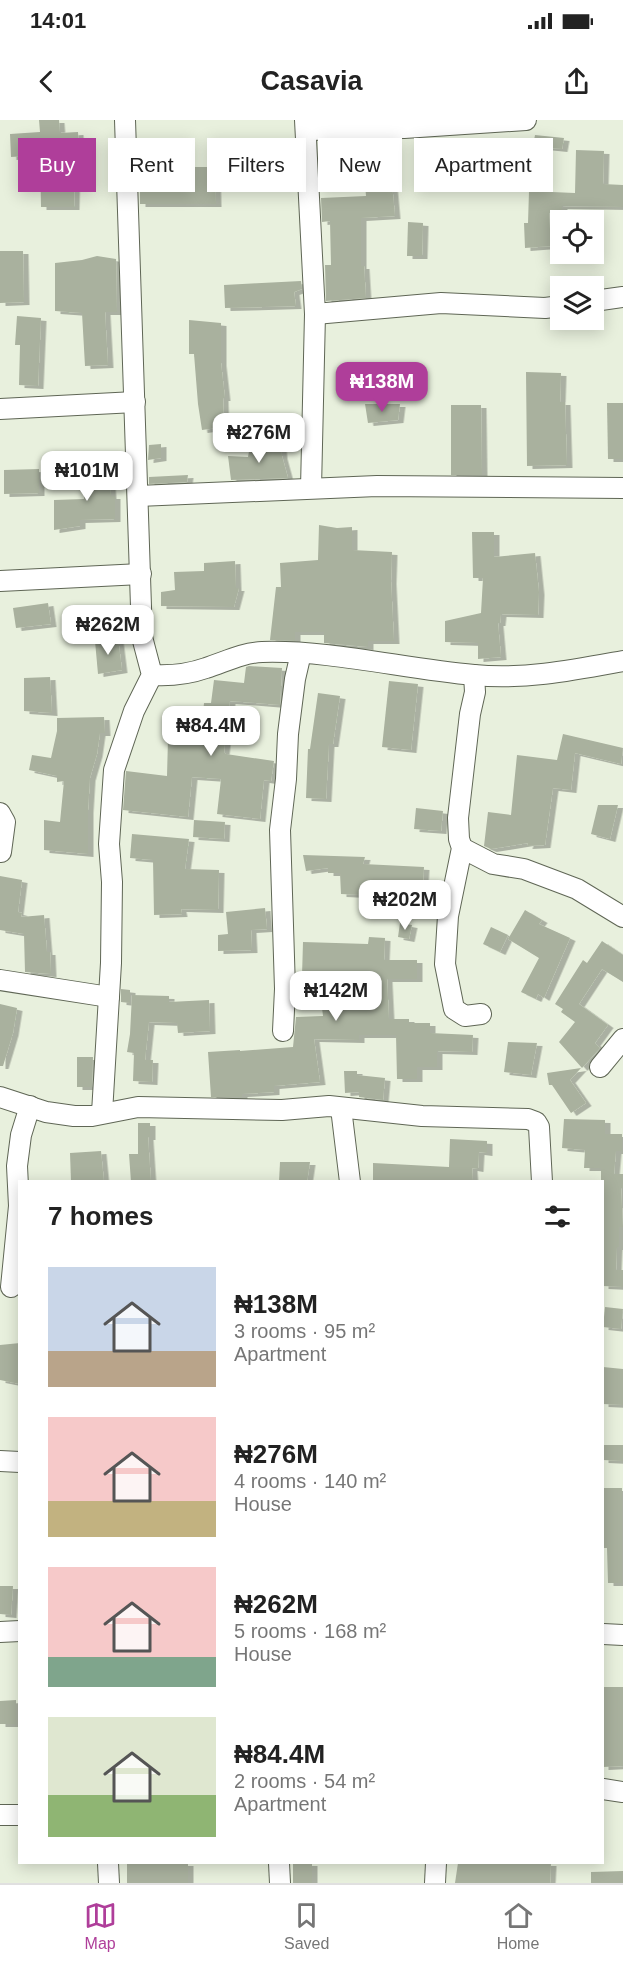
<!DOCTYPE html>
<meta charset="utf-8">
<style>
:root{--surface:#fff;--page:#f2f2f2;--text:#222;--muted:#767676;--line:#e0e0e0;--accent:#af3e9a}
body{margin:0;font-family:Arial,sans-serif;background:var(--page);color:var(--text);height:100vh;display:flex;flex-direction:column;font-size:22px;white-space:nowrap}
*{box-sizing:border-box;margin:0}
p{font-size:20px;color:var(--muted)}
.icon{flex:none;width:33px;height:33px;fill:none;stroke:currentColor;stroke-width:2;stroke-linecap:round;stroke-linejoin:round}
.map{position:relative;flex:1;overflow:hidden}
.details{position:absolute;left:18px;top:1060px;width:586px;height:684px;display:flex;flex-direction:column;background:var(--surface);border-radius:0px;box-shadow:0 3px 15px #0003}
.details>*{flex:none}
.hud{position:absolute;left:18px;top:18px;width:588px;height:54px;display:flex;gap:12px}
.tools{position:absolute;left:550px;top:90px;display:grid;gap:12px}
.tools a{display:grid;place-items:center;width:54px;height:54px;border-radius:0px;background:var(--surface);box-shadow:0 3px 15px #0003;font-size:30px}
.price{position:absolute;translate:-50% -51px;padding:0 14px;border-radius:12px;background:#fff;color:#222;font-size:20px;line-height:39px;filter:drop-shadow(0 2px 3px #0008)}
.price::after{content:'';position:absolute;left:50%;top:36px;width:18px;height:14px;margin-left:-9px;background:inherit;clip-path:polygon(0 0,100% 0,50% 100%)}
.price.active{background:var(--accent);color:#fff}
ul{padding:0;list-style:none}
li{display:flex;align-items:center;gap:18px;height:150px;padding:0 30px}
li span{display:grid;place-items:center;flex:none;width:168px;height:120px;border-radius:0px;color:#555}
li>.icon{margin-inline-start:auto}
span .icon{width:72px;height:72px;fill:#fffc;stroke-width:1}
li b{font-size:26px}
h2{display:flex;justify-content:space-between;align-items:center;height:72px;padding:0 30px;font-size:26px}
.chip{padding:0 21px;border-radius:0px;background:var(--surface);box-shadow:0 3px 15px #0003;font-size:21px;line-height:54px}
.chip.active{background:var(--accent);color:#fff}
.status{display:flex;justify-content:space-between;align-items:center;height:42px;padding:0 30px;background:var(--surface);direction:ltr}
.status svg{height:16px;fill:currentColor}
header{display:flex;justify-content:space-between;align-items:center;height:78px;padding:0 30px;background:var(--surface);font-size:27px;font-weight:800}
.tab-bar{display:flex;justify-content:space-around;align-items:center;height:84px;border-top:2px solid var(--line);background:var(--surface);font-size:16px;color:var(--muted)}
.tab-bar a{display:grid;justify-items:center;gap:3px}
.tab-bar .active{color:var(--accent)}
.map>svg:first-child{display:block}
.building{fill:#a9b19e;filter:url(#shadow)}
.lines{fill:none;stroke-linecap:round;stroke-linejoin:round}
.minor-casing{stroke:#5f6655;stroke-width:22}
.minor{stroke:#fff;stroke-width:20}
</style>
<div class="status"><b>14:01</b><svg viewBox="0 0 49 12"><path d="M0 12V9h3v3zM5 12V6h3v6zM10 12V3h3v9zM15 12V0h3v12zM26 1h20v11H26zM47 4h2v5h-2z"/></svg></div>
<header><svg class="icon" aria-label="back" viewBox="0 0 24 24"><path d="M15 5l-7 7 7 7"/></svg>Casavia<svg class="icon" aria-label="share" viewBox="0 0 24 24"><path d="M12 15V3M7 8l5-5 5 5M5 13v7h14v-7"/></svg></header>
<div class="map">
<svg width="623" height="1763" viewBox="0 0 623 1763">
<defs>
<filter id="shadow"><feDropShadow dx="5.5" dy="3" stdDeviation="0" flood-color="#0004"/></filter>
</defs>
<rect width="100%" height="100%" fill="#e8f0dd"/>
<g class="building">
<polygon points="39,0 59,0 60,13 78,12 80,42 75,43 74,87 41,87 40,35 11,37 10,14 40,12"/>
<polygon points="535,15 564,18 562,29 533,26"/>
<polygon points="576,30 604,31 603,64 623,65 623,87 562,86 562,94 549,93 551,126 525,128 524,103 528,103 529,71 575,73"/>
<polygon points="140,47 215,47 216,84 140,84"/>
<polygon points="392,63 395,96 361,98 361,146 364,146 366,178 326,181 325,145 331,145 330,101 322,102 321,78 366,76 365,64"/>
<polygon points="408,102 423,103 422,136 407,136"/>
<polygon points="0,131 23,131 24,182 0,183"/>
<polygon points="97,136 116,139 117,192 105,192 108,245 85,246 82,193 55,191 55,143 82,140"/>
<polygon points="301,161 302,169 294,172 296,186 225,188 224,165"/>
<polygon points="17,196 41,198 38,266 19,265 20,225 15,225"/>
<polygon points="189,200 221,203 221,243 225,278 223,278 224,307 202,310 198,284 194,234 189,234"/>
<polygon points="526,252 561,253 560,282 565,282 567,345 527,346"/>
<polygon points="607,283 623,283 623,339 608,339"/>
<polygon points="365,284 400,284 398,300 368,303"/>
<polygon points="451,285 481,285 482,355 451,355"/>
<polygon points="161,324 161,338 148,340 149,325"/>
<polygon points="281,324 282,336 288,358 231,360 228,336 248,337 250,326"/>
<polygon points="39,349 39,373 4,374 4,350"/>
<polygon points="84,350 109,350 111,376 115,376 115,399 80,400 80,406 54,410 54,380 84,379"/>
<polygon points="188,355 187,362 149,364 149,357"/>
<polygon points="319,405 337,408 352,407 352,430 392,432 391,461 394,521 368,521 368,527 324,523 324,512 295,512 295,521 270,520 276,467 281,467 280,443 318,440"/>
<polygon points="472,412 494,412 494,437 535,433 539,472 538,495 501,494 500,503 498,503 501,537 478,539 478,523 445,522 445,501 481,493 483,458 473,458"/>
<polygon points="235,441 236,468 239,468 234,487 161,486 161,472 175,470 174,452 204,451 204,443"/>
<polygon points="48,483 51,504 16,508 13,488"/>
<polygon points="118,518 122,550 98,554 95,521"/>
<polygon points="249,546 282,548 280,585 230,581 224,632 226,634 274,641 271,661 264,660 260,699 217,694 221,659 192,657 188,697 123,690 126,651 167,656 168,619 200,623 204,583 211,583 214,560 244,563 246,547"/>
<polygon points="50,557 52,593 24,591 24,558"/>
<polygon points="389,561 418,564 411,630 382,627"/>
<polygon points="318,573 340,576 333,624 329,624 326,679 306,678 308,629 310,629"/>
<polygon points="104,597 105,613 100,613 97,634 90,658 88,690 88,734 44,730 44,700 60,702 64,661 57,662 57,656 29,650 32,635 51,638 57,611 57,598"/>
<polygon points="563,614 623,628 621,644 575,633 571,670 553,668 545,725 527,726 528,723 491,729 484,726 488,692 511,695 517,635 557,640"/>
<polygon points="598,685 618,685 610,719 591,714"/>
<polygon points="416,688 443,691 441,711 414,709"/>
<polygon points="194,700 225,702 224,719 193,717"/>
<polygon points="132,714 189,719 185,749 219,750 218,790 181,789 182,794 154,795 153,740 130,738"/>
<polygon points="303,735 365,737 363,744 424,747 422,778 341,774 340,753 328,753 328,748 306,751"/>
<polygon points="0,756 22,760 18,792 22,793 21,797 44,795 47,832 50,832 51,854 25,852 24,814 0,810"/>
<polygon points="265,788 267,809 251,810 252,830 218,831 218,815 228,814 226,792"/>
<polygon points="525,790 542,800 539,804 570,818 544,878 538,874 536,879 521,872 539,838 508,819"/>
<polygon points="400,803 412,805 409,819 398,817"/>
<polygon points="491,807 508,815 500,832 483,824"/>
<polygon points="369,817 385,818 384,840 417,840 417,859 387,859 389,899 409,899 409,903 430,903 430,913 473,915 472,932 437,931 437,947 417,947 417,959 397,959 396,915 359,915 359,920 314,919 320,962 274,966 274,972 242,974 242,977 211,977 208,932 240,930 240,931 293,927 296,897 323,896 320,872 297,872 297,856 302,856 303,822 368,824"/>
<polygon points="602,821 623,835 623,862 602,849 579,884 608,905 595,923 600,928 582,948 559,922 575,902 561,892 563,889 555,884 583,840 587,843"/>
<polygon points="121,869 130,870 130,883 121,882"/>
<polygon points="132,875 169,876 169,882 209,880 210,911 178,913 177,903 149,902 145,940 153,940 152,962 133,961 134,933 127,932 130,914"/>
<polygon points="0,884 17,888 13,913 3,946 0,946"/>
<polygon points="508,922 537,923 531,955 504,952"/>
<polygon points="77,937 93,937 92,967 77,967"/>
<polygon points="581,948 570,960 586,983 571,993 552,965 549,965 547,953"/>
<polygon points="344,951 357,951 357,955 385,958 383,980 359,977 359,972 345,973"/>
<polygon points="564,999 605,1000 605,1014 622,1014 622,1031 616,1031 614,1054 623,1054 623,1068 621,1068 623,1107 619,1107 619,1127 617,1127 616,1150 623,1150 623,1167 603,1166 603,1062 601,1062 601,1048 584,1048 585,1030 562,1028"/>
<polygon points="138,1003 150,1003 150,1017 148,1017 151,1062 131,1062 129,1034 138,1034"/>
<polygon points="450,1019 487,1021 487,1033 479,1032 478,1049 472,1048 473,1062 373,1062 373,1043 449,1047"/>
<polygon points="101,1031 104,1062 71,1062 70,1033"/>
<polygon points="280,1042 310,1042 307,1062 279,1062"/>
<polygon points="605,1187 623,1189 621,1209 603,1207"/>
<polygon points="20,1223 20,1264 0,1260 0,1225"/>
<polygon points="603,1247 623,1249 623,1285 603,1284"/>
<polygon points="603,1325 623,1325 623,1341 603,1340"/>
<polygon points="603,1368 622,1368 622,1463 608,1463 607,1428 603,1428"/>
<polygon points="0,1466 13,1466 11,1495 0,1494"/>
<polygon points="603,1567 623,1567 623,1646 603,1647"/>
<polygon points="16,1580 16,1604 0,1604 0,1581"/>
<rect x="127" y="1743" width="61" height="20"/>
<rect x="293" y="1743" width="19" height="20"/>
<polygon points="458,1743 551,1743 550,1763 455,1763"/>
<polygon points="623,1751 623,1763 591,1763 591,1752"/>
</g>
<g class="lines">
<g class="minor-casing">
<g id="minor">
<polyline points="305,0 315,194 311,368"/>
<polyline points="306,10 404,8 526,0"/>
<polyline points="594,181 623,177"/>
<polyline points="315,194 441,183 545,188 561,186"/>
<polyline points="0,289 135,282"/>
<polyline points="138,376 377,366 623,368"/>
<polyline points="0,461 141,454"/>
<path d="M152,555c17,1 37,-1 54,-7 19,-6 35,-15 56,-16 71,-2 142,17 212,23 51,5 100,-5 149,-14"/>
<polyline points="474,555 475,572 470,594 458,698 459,719 462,728 448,796 445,844 454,889 465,896 481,894"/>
<polyline points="0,693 5,702 1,732"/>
<polyline points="462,728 493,744 524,749 577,769 623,797"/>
<polyline points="0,860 109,877"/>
<polyline points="283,911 285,869 280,710 286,659 288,614 295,559 301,533"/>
<polyline points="600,947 623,919"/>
<polyline points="0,977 46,992 74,996 92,996 138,987 282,990 329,986 422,996 528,999 536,1002 539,1007 542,1062"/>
<polyline points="341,988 350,1062"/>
<polyline points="102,993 111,843 112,762 109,724 114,650 134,591 152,555 142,517 125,0"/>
<polyline points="11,1167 19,1086 17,1046 21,1015 30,986"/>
<polyline points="0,1341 20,1342"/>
<polyline points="0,1512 20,1511"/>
<polyline points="603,1514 623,1515"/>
<polyline points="603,1669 623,1672"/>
<polyline points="0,1695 20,1695"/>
<polyline points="108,1743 109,1763"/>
<polyline points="279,1743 280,1763"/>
<polyline points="435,1763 436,1743"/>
</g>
</g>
<use href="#minor" class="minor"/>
</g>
</svg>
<div class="tools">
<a><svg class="icon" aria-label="locate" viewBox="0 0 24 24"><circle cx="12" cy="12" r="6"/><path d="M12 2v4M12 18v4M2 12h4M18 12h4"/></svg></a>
<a><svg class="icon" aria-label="layers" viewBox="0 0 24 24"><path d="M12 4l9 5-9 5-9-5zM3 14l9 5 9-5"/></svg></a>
</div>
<b class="price active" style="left:382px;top:293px">₦138M</b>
<b class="price" style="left:259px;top:344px">₦276M</b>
<b class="price" style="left:87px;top:382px">₦101M</b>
<b class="price" style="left:108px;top:536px">₦262M</b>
<b class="price" style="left:211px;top:637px">₦84.4M</b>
<b class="price" style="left:405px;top:811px">₦202M</b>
<b class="price" style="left:336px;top:902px">₦142M</b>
<div class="hud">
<a class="chip active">Buy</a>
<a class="chip">Rent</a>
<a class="chip">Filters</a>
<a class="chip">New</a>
<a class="chip">Apartment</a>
</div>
<section class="details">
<h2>7 homes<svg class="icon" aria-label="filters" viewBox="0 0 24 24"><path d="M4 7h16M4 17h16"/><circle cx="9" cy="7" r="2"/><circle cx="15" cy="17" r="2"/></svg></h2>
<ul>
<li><span style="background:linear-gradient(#c9d6e8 70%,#b9a48a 0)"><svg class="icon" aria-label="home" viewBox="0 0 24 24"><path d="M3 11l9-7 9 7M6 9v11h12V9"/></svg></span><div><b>₦138M</b><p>3 rooms · 95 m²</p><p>Apartment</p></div></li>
<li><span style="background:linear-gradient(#f6c9c9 70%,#c2b280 0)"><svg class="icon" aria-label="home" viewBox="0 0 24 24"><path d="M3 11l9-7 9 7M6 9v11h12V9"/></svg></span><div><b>₦276M</b><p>4 rooms · 140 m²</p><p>House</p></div></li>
<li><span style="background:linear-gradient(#f6c9c9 75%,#7fa58c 0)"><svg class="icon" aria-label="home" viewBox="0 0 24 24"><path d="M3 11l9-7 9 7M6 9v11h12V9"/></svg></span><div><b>₦262M</b><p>5 rooms · 168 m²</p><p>House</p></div></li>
<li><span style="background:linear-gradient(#dfe7d0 65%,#8fb573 0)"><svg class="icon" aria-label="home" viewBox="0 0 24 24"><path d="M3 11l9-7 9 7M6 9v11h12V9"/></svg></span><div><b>₦84.4M</b><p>2 rooms · 54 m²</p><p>Apartment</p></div></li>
</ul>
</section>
</div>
<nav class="tab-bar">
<a class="active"><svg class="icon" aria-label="map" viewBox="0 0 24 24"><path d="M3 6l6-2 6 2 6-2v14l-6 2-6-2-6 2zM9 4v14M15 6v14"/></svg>Map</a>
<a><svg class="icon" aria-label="saved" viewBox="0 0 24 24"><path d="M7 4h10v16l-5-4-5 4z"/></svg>Saved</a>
<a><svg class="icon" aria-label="home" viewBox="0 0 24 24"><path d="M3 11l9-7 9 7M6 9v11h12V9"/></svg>Home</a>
</nav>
